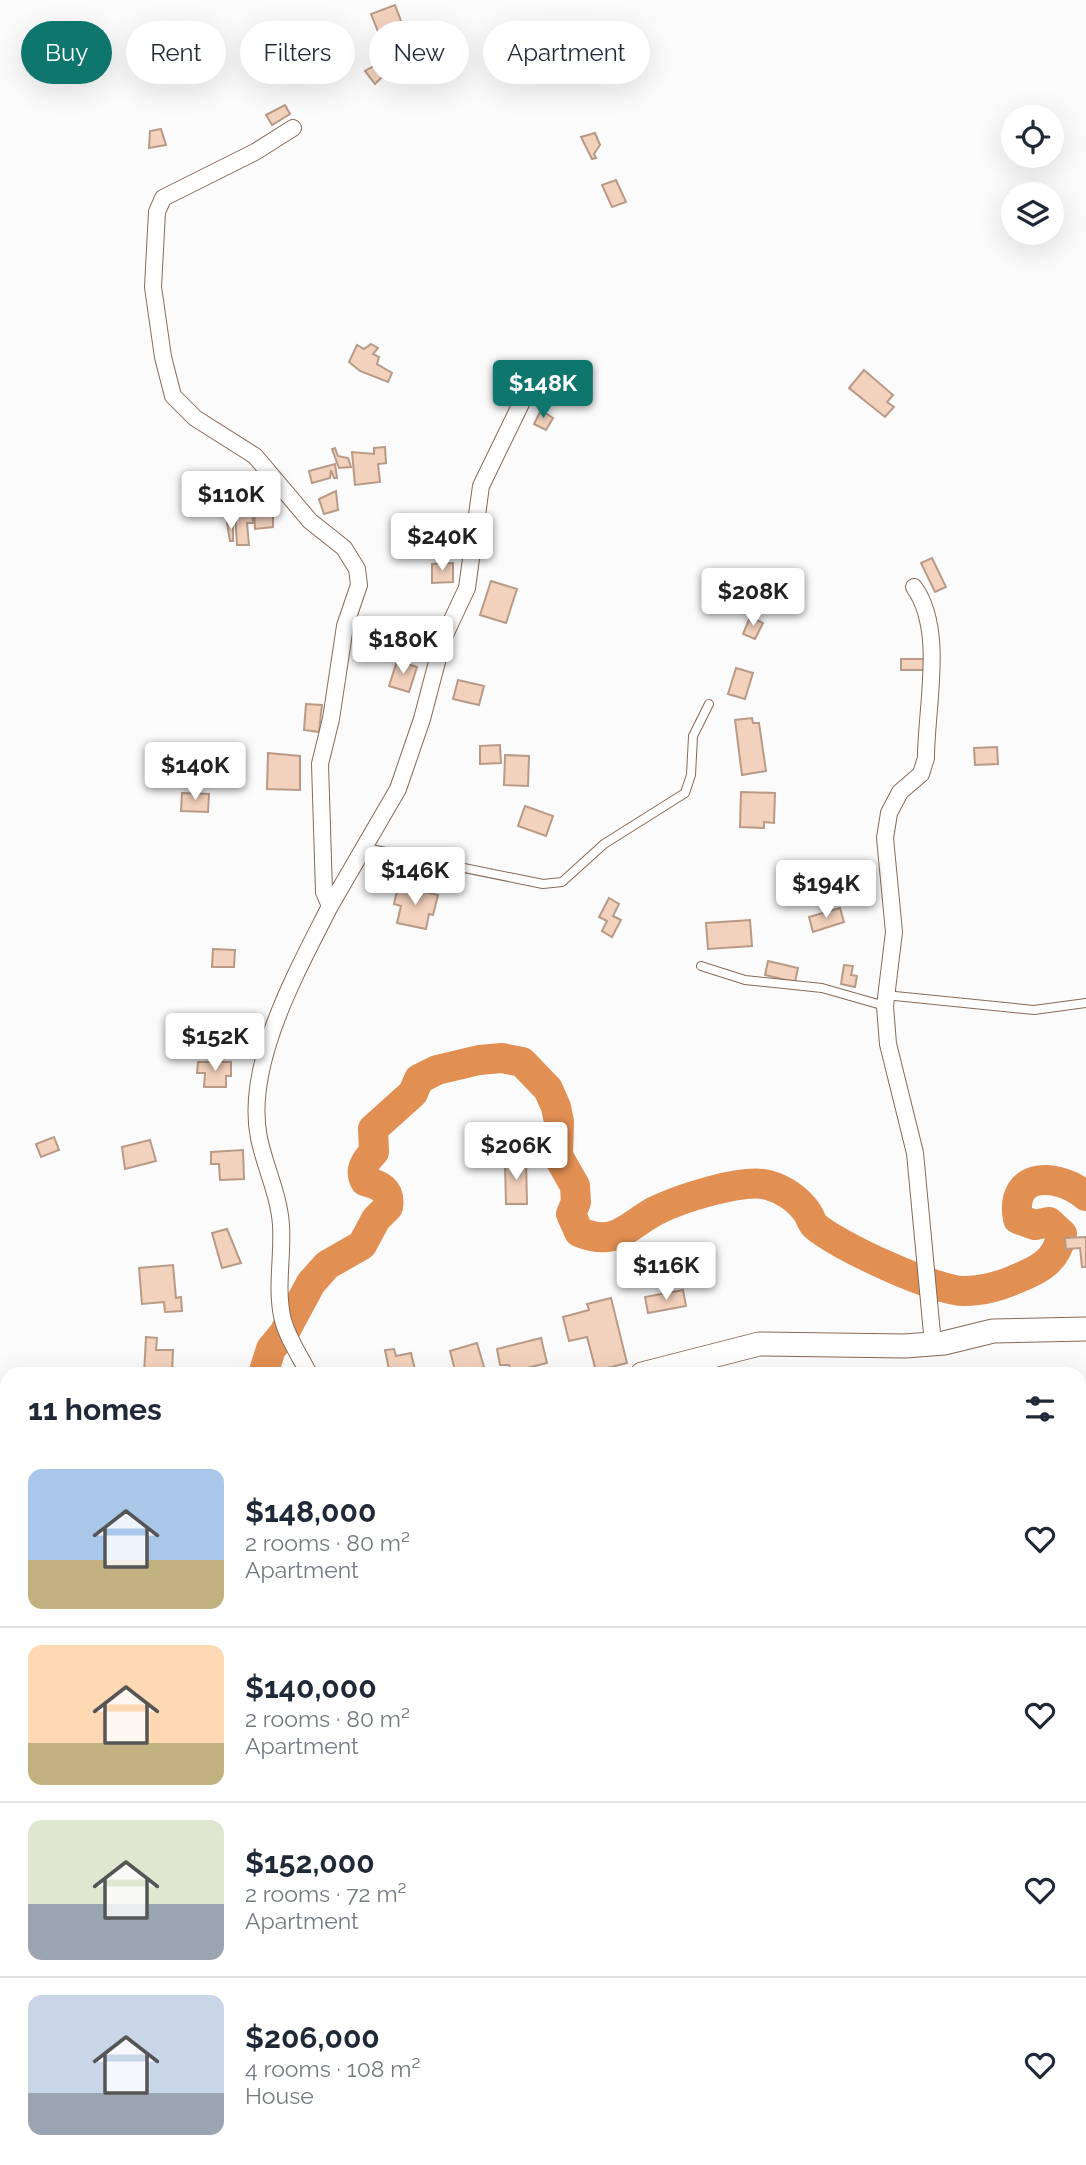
<!DOCTYPE html>
<meta charset="utf-8">
<style>
:root{--surface:#fff;--page:#f6f6f7;--text:#1f2937;--muted:#747a83;--line:#e0e1e3;--accent:#0f766e}
body{margin:0;font-family:Raleway,sans-serif;background:var(--page);color:var(--text);height:100vh;display:flex;flex-direction:column;font-size:26px;white-space:nowrap}
*{box-sizing:border-box;margin:0}
p{font-size:23px;color:var(--muted)}
.icon{flex:none;width:38px;height:38px;fill:none;stroke:currentColor;stroke-width:2;stroke-linecap:round;stroke-linejoin:round}
.map{position:relative;flex:1;overflow:hidden}
.side{position:absolute;left:0px;top:1367px;width:1087px;height:800px;display:flex;flex-direction:column;background:var(--surface);border-radius:21px 21px 0 0;box-shadow:0 7px 28px #0002}
.side>*{flex:none}
.banner{position:absolute;left:21px;top:21px;width:700px;height:63px;display:flex;gap:14px}
.controls{position:absolute;left:1001px;top:105px;display:grid;gap:14px}
.controls a{display:grid;place-items:center;width:63px;height:63px;border-radius:50%;background:var(--surface);box-shadow:0 7px 28px #0002;font-size:35px}
.price{position:absolute;translate:-50% -60px;padding:0 16px;border-radius:7px;background:#fff;color:#222;font-size:23px;line-height:46px;filter:drop-shadow(0 2px 4px #0008)}
.price::after{content:'';position:absolute;left:50%;top:42px;width:21px;height:16px;margin-left:-10px;background:inherit;clip-path:polygon(0 0,100% 0,50% 100%)}
.price.selected{background:var(--accent);color:#fff}
ul{padding:0;list-style:none}
li{display:flex;align-items:center;gap:21px;height:175px;padding:0 28px}
li+li{border-top:2px solid var(--line)}
li span{display:grid;place-items:center;flex:none;width:196px;height:140px;border-radius:14px;color:#555}
li>.icon{margin-inline-start:auto}
span .icon{width:84px;height:84px;fill:#fffc;stroke-width:1}
li b{font-size:30px}
h2{display:flex;justify-content:space-between;align-items:center;height:84px;padding:0 28px;font-size:30px}
.tag{padding:0 24px;border-radius:32px;background:var(--surface);box-shadow:0 7px 28px #0002;font-size:24px;line-height:63px}
.tag.selected{background:var(--accent);color:#fff}
.map>svg:first-child{display:block}
.lines{fill:none;stroke-linecap:round;stroke-linejoin:round}
.river{stroke:#e28f53;stroke-width:30}
.building{fill:#f3d2bd;stroke:#b99a86;stroke-width:2}
.lane-casing{stroke:#866956;stroke-width:10}
.street-casing{stroke:#866956;stroke-width:18}
.secondary-casing{stroke:#866956;stroke-width:25}
.lane{stroke:#fff;stroke-width:8}
.street{stroke:#fff;stroke-width:16}
.secondary{stroke:#fff;stroke-width:23}
</style>
<div class="map">
<svg width="1086" height="2165" viewBox="0 0 1086 2165">
<rect width="100%" height="100%" fill="#fbfbfb"/>
<g class="lines">
<g class="river">
<path d="M263,1374l8,-25 13,-16 27,-50 16,-18 35,-20 14,-26 12,-12c3,-18 -9,-22 -23,-26 -6,-11 1,-21 9,-29l-1,-23 40,-36 6,-14 18,-9 42,-10 23,-2 20,4 26,27 8,18 3,15 -1,34 17,30 1,16 -5,12 8,18c37,15 47,-5 76,-21 24,-12 88,-33 113,-26 15,4 30,14 39,27 3,4 4,10 8,14 21,19 122,66 150,65 16,0 36,-5 51,-12 25,-10 40,-18 46,-45l-13,-12 -14,3 -17,-6c-9,-49 41,-46 68,-23"/>
<polyline points="0,1521 7,1518"/>
</g>
</g>
<g class="building">
<polygon points="395,5 404,29 381,39 371,14"/>
<polygon points="396,35 402,52 391,57 384,39"/>
<polygon points="377,64 384,75 375,84 365,71"/>
<polygon points="402,67 407,79 398,82 394,71"/>
<polygon points="285,105 290,114 272,125 266,115"/>
<polygon points="161,129 166,145 149,148 150,131"/>
<polygon points="595,133 600,145 594,154 596,158 592,159 581,137"/>
<polygon points="616,180 626,202 612,207 602,185"/>
<polygon points="371,344 378,348 373,354 379,357 377,364 392,373 388,382 360,371 349,362 357,345 364,349"/>
<polygon points="864,370 893,395 887,402 894,407 885,417 849,388"/>
<polygon points="541,410 553,418 546,430 534,424"/>
<polygon points="385,447 386,463 378,464 380,482 355,485 352,452 374,454 374,448"/>
<polygon points="335,448 338,456 348,458 351,467 339,468 332,449"/>
<polygon points="335,464 337,478 334,478 331,470 330,478 312,483 309,471"/>
<polygon points="336,491 338,510 324,514 319,499"/>
<polygon points="243,500 252,500 253,523 247,523 249,545 237,545 235,511 245,509"/>
<polygon points="254,510 273,513 273,527 255,529"/>
<polygon points="227,523 233,523 233,541 230,541"/>
<polygon points="932,558 946,587 935,592 921,563"/>
<polygon points="453,563 453,582 432,583 432,564"/>
<polygon points="491,581 517,589 506,623 480,615"/>
<polygon points="750,617 763,623 755,639 743,634"/>
<polygon points="412,619 426,622 420,647 399,642 403,628 409,629"/>
<rect x="901" y="659" width="24" height="11"/>
<polygon points="397,661 417,667 409,692 389,686"/>
<polygon points="736,668 753,673 745,699 728,694"/>
<polygon points="458,680 484,686 479,705 453,699"/>
<polygon points="306,704 322,705 319,732 304,730"/>
<polygon points="752,718 753,723 759,723 766,771 742,775 735,720"/>
<polygon points="500,745 501,763 480,764 480,746"/>
<polygon points="997,747 998,764 975,765 974,748"/>
<polygon points="268,753 300,756 300,790 267,789"/>
<polygon points="505,755 529,756 528,786 504,785"/>
<polygon points="741,792 775,793 774,823 764,822 764,828 740,827"/>
<polygon points="182,793 209,794 208,812 181,811"/>
<polygon points="525,806 553,816 546,836 518,826"/>
<polygon points="398,886 438,895 433,915 429,914 426,929 397,923 401,906 394,904"/>
<polygon points="609,898 619,904 613,916 621,920 612,937 602,931 607,921 599,917"/>
<polygon points="840,908 844,922 813,932 809,917"/>
<polygon points="750,920 752,946 708,949 706,923"/>
<polygon points="213,949 235,950 234,967 212,967"/>
<polygon points="768,961 798,968 795,982 765,975"/>
<polygon points="844,965 853,966 851,975 857,976 855,987 841,984"/>
<polygon points="198,1062 231,1062 231,1076 226,1076 226,1087 204,1087 205,1073 197,1073"/>
<polygon points="54,1137 59,1150 41,1157 36,1144"/>
<polygon points="150,1140 156,1161 125,1169 122,1147"/>
<polygon points="243,1150 244,1179 220,1180 219,1164 211,1164 211,1152"/>
<polygon points="526,1160 527,1204 506,1204 505,1161"/>
<polygon points="227,1229 241,1263 222,1268 212,1233"/>
<polygon points="1086,1237 1086,1267 1082,1267 1080,1248 1066,1249 1065,1238"/>
<polygon points="173,1265 176,1298 181,1297 182,1311 165,1312 164,1302 142,1304 139,1268"/>
<polygon points="683,1290 686,1306 648,1313 645,1297"/>
<polygon points="611,1298 627,1363 596,1371 587,1337 569,1341 563,1317 589,1310 587,1304"/>
<polygon points="146,1337 157,1338 156,1350 173,1350 172,1374 144,1374"/>
<polygon points="541,1338 547,1363 511,1372 509,1365 500,1365 497,1349"/>
<polygon points="477,1343 486,1374 456,1374 450,1351"/>
<polygon points="394,1349 396,1356 411,1353 416,1374 390,1374 385,1350"/>
</g>
<g class="lines">
<g class="lane-casing">
<g id="lane">
<polyline points="366,848 543,884 562,882 604,844 685,793 691,775 693,736 709,704"/>
<polyline points="701,966 745,980 822,988 885,1006"/>
<polyline points="885,995 1034,1010 1086,1003"/>
</g>
</g>
<g class="street-casing">
<g id="street">
<path d="M293,128l-38,24 -92,46 -6,14 -4,75 10,70 10,39 22,22 60,38 55,65 34,27 13,21 2,16 -14,41 -14,93 -11,45 4,128 6,14c-32,64 -86,158 -71,232 6,29 20,57 22,87 2,30 -5,61 1,91 4,20 18,40 27,58"/>
<path d="M914,587c31,43 12,119 12,171l-5,16 -21,18 -11,21 -4,25 9,94 -9,74 3,38 27,109 18,191"/>
<polyline points="330,906 398,789 422,719 443,639 467,588 481,486 531,383"/>
</g>
</g>
<g class="secondary-casing">
<g id="secondary">
<polyline points="642,1374 759,1344 905,1346 944,1343 993,1331 1086,1329"/>
<polyline points="0,1704 7,1701"/>
</g>
</g>
<use href="#lane" class="lane"/>
<use href="#street" class="street"/>
<use href="#secondary" class="secondary"/>
</g>
</svg>
<div class="controls">
<a><svg class="icon" aria-label="locate" viewBox="0 0 24 24"><circle cx="12" cy="12" r="6"/><path d="M12 2v4M12 18v4M2 12h4M18 12h4"/></svg></a>
<a><svg class="icon" aria-label="layers" viewBox="0 0 24 24"><path d="M12 4l9 5-9 5-9-5zM3 14l9 5 9-5"/></svg></a>
</div>
<b class="price selected" style="left:543px;top:420px">$148K</b>
<b class="price" style="left:231px;top:531px">$110K</b>
<b class="price" style="left:442px;top:573px">$240K</b>
<b class="price" style="left:753px;top:628px">$208K</b>
<b class="price" style="left:403px;top:676px">$180K</b>
<b class="price" style="left:195px;top:802px">$140K</b>
<b class="price" style="left:415px;top:907px">$146K</b>
<b class="price" style="left:826px;top:920px">$194K</b>
<b class="price" style="left:215px;top:1073px">$152K</b>
<b class="price" style="left:516px;top:1182px">$206K</b>
<b class="price" style="left:666px;top:1302px">$116K</b>
<div class="banner">
<a class="tag selected">Buy</a>
<a class="tag">Rent</a>
<a class="tag">Filters</a>
<a class="tag">New</a>
<a class="tag">Apartment</a>
</div>
<section class="side">
<h2>11 homes<svg class="icon" aria-label="filters" viewBox="0 0 24 24"><path d="M4 7h16M4 17h16"/><circle cx="9" cy="7" r="2"/><circle cx="15" cy="17" r="2"/></svg></h2>
<ul>
<li><span style="background:linear-gradient(#a9c7e8 65%,#c2b280 0)"><svg class="icon" aria-label="home" viewBox="0 0 24 24"><path d="M3 11l9-7 9 7M6 9v11h12V9"/></svg></span><div><b>$148,000</b><p>2 rooms · 80 m²</p><p>Apartment</p></div><svg class="icon" aria-label="heart" viewBox="0 0 24 24"><path d="M12 20l-8-8c-3-5 5-10 8-4 3-6 11-1 8 4z"/></svg></li>
<li><span style="background:linear-gradient(#ffd9b3 70%,#c2b280 0)"><svg class="icon" aria-label="home" viewBox="0 0 24 24"><path d="M3 11l9-7 9 7M6 9v11h12V9"/></svg></span><div><b>$140,000</b><p>2 rooms · 80 m²</p><p>Apartment</p></div><svg class="icon" aria-label="heart" viewBox="0 0 24 24"><path d="M12 20l-8-8c-3-5 5-10 8-4 3-6 11-1 8 4z"/></svg></li>
<li><span style="background:linear-gradient(#dfe7d0 60%,#9aa5b1 0)"><svg class="icon" aria-label="home" viewBox="0 0 24 24"><path d="M3 11l9-7 9 7M6 9v11h12V9"/></svg></span><div><b>$152,000</b><p>2 rooms · 72 m²</p><p>Apartment</p></div><svg class="icon" aria-label="heart" viewBox="0 0 24 24"><path d="M12 20l-8-8c-3-5 5-10 8-4 3-6 11-1 8 4z"/></svg></li>
<li><span style="background:linear-gradient(#c9d6e8 70%,#9aa5b1 0)"><svg class="icon" aria-label="home" viewBox="0 0 24 24"><path d="M3 11l9-7 9 7M6 9v11h12V9"/></svg></span><div><b>$206,000</b><p>4 rooms · 108 m²</p><p>House</p></div><svg class="icon" aria-label="heart" viewBox="0 0 24 24"><path d="M12 20l-8-8c-3-5 5-10 8-4 3-6 11-1 8 4z"/></svg></li>
</ul>
</section>
</div>
